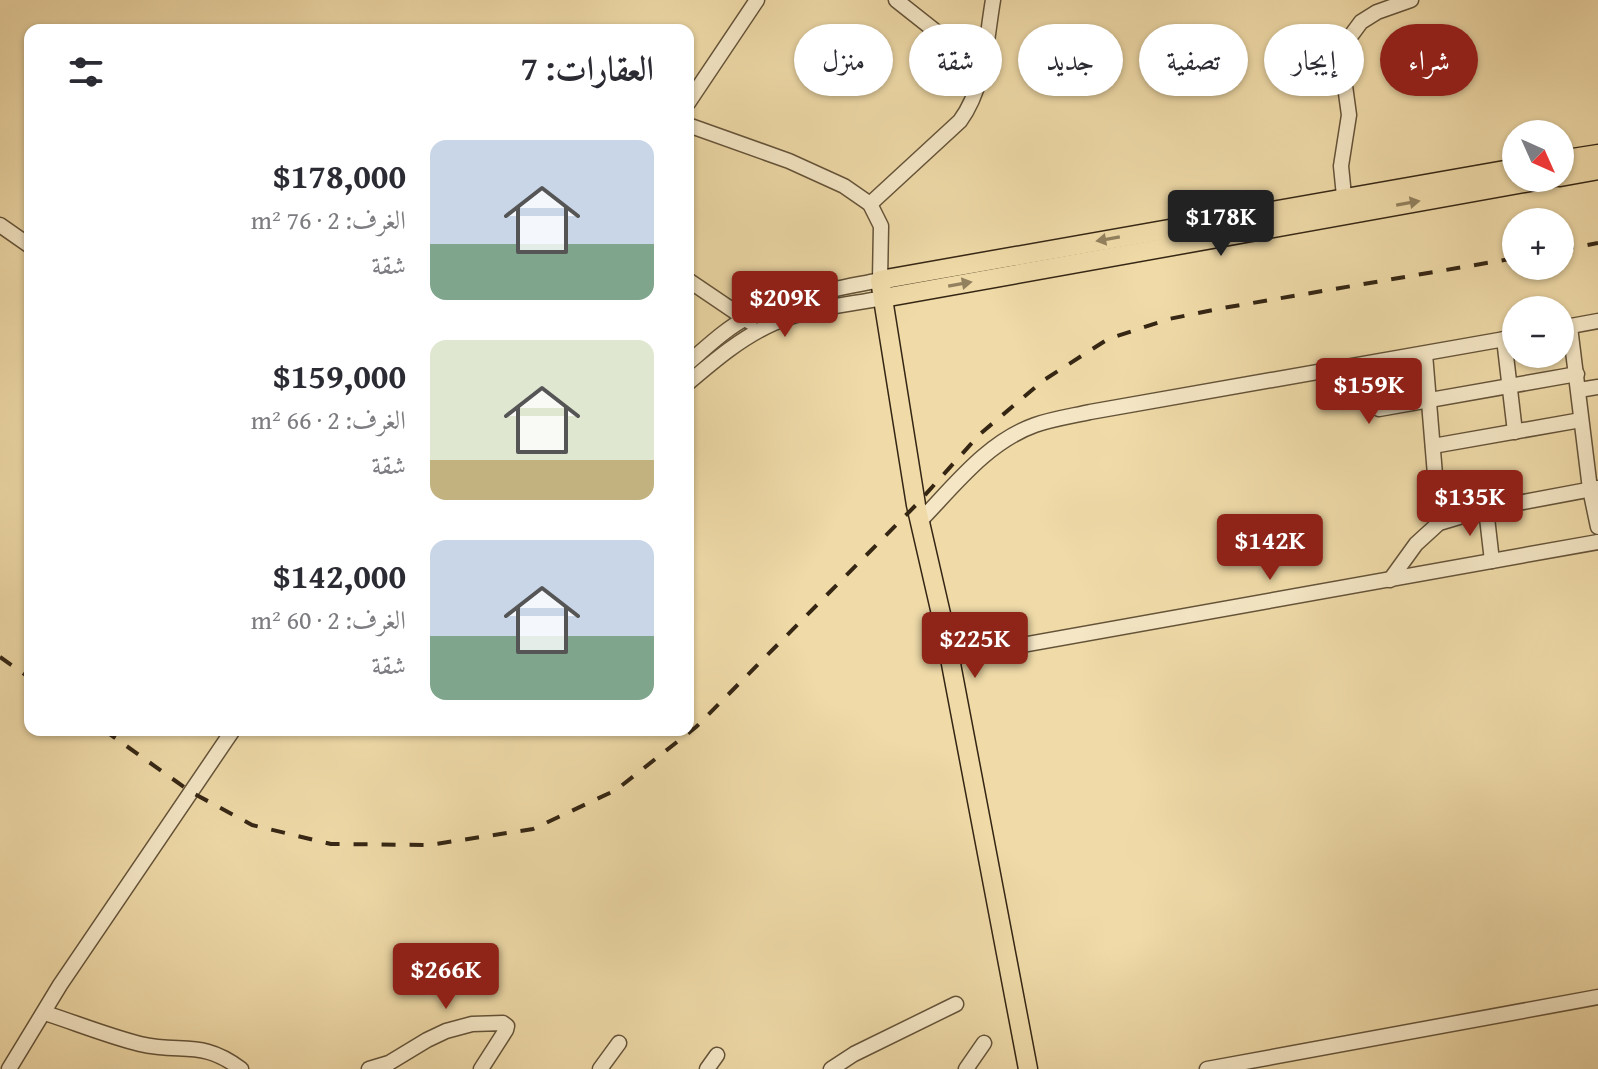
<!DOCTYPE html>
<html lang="ar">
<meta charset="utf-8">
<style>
:root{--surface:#fff;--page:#f7f7f7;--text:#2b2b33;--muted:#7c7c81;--accent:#8f2418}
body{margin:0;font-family:"Gentium Book Plus",Amiri,serif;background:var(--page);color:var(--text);direction:rtl;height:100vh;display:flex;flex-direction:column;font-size:30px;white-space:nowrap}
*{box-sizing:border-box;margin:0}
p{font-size:26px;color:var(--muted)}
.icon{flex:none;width:44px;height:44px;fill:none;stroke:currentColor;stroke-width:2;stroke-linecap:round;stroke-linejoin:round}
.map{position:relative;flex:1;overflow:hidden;direction:ltr}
.side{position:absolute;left:24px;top:24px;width:670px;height:712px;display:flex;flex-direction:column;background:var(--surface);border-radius:16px;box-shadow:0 2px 6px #0004;direction:rtl}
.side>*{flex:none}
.hud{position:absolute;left:718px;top:24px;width:760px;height:72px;direction:rtl;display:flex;gap:16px}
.needle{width:52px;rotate:135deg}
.tools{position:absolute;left:1502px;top:120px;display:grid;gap:16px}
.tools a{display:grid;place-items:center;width:72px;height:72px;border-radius:50%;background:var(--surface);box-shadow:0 2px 6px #0004;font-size:40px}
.price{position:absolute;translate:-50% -68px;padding:0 18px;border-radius:8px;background:var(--accent);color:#fff;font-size:26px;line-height:52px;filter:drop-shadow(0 2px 4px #0008)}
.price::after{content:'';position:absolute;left:50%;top:48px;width:24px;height:18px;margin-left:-12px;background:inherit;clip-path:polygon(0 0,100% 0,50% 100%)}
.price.current{background:#222;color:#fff}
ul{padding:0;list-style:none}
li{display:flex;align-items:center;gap:24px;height:200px;padding:0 40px}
li span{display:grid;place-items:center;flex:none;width:224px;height:160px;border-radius:16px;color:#555}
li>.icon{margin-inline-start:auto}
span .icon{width:96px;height:96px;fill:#fffc;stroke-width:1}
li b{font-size:34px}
h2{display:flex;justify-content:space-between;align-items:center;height:96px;padding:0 40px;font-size:34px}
.tag{padding:0 28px;border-radius:36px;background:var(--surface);box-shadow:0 2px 6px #0004;font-size:28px;line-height:72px}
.tag.current{background:var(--accent);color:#fff}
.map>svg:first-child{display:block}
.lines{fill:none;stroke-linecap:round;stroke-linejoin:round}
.minor-casing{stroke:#645339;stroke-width:17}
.major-casing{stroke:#352614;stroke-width:21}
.minor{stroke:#f5e7c6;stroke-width:14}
.major{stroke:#efdaa8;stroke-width:18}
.rail{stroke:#352614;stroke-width:4;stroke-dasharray:14 14;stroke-linecap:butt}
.oneway{fill:#92805e}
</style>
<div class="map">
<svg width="1598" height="1069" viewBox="0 0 1598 1069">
<rect width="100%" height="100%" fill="#efdaa8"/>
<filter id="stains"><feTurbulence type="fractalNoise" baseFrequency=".0025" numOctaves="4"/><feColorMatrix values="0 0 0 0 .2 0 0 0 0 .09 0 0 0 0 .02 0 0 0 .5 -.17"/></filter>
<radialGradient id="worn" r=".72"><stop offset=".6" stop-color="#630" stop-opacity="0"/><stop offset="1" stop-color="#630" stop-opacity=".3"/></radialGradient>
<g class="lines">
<g class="minor-casing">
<g id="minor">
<polyline points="896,0 982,68"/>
<polyline points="688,103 757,0"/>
<path d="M688,125l101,36 55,25 26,18 11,22 -1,54c-44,9 -91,16 -132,37 -23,12 -41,30 -60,46"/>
<path d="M870,204l90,-83c25,-34 26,-80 33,-121"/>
<polyline points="1345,206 1341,166 1349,115 1342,64 1347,41 1361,22 1377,12 1411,0"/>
<polyline points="0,225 30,246"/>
<polyline points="688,280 750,322"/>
<polyline points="1570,327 1590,489 1598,527"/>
<polyline points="1560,328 1598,321"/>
<polyline points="1504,339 1515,432"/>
<polyline points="1425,354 1439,523"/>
<polyline points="1367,364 1374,406 1379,409 1577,374"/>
<path d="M688,383c27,-23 54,-46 86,-60 34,-15 73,-18 109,-25"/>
<polyline points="1579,390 1598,387"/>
<polyline points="1433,446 1581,420"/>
<polyline points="1486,509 1492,561"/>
<path d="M920,521c34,-35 67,-79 115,-96 17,-6 37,-9 55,-13l426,-75"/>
<polyline points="1390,580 1416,544 1439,523 1486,509 1598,488"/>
<polyline points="949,658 1598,542"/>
<path d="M45,1013c31,10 63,23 95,31 43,10 61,-5 101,25"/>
<polyline points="9,1069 60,985 233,730"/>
<polyline points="369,1069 389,1063 427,1040 446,1031 472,1024 503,1023 507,1026 506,1030 481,1069"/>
<polyline points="600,1069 619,1043"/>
<polyline points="707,1069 717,1055"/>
<polyline points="831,1069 854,1054 956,1004"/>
<polyline points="966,1069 984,1043"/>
<polyline points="1207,1069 1598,997"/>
</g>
</g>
<g class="major-casing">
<g id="major">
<polyline points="1560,160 1598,154"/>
<polyline points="1560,177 1598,170"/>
<polyline points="883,298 1552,178"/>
<polyline points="1028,1069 944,627 916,505 880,280 1516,168"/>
</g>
</g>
<use href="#minor" class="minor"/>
<use href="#major" class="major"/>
<g class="rail">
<polyline points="1560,250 1598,243"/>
<polyline points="0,657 30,678"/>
<polyline points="104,730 191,792 252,825 331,844 429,845 533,829 616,790 696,727 916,505 980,434 1044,380 1108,339 1169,319 1223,308 1516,258"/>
</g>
</g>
<defs><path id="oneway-solid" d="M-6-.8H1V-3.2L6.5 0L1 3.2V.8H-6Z" transform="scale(2)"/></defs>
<g class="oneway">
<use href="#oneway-solid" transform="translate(1408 203) rotate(-10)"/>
<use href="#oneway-solid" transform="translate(1108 239) rotate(170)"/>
<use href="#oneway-solid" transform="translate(960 284) rotate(-10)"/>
</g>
<rect width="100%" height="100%" filter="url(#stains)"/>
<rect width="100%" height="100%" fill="url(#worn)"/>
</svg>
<div class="tools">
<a><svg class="needle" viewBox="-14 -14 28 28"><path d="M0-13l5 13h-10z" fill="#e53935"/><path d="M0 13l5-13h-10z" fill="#7c7c81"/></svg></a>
<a>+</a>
<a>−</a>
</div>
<b class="price current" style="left:1221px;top:258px">$178K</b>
<b class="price" style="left:785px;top:339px">$209K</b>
<b class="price" style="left:1369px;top:426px">$159K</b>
<b class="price" style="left:1470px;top:538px">$135K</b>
<b class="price" style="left:1270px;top:582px">$142K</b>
<b class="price" style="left:975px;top:680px">$225K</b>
<b class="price" style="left:446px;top:1011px">$266K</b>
<div class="hud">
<a class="tag current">شراء</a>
<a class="tag">إيجار</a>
<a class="tag">تصفية</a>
<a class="tag">جديد</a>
<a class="tag">شقة</a>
<a class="tag">منزل</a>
</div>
<section class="side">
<h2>العقارات: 7<svg class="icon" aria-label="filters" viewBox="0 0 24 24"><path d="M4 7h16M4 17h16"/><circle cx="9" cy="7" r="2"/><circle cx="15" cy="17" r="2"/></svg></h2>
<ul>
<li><span style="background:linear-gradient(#c9d6e8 65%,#7fa58c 0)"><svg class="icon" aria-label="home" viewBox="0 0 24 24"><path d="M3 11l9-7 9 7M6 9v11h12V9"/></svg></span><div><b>$178,000</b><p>الغرف: 2 · 76 m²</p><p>شقة</p></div></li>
<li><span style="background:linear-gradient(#dfe7d0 75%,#c2b280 0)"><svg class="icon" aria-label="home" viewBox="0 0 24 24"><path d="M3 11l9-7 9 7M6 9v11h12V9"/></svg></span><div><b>$159,000</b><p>الغرف: 2 · 66 m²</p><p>شقة</p></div></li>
<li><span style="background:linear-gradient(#c9d6e8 60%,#7fa58c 0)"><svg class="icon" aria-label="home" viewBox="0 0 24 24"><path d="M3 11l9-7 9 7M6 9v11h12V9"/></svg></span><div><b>$142,000</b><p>الغرف: 2 · 60 m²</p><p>شقة</p></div></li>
</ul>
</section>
</div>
